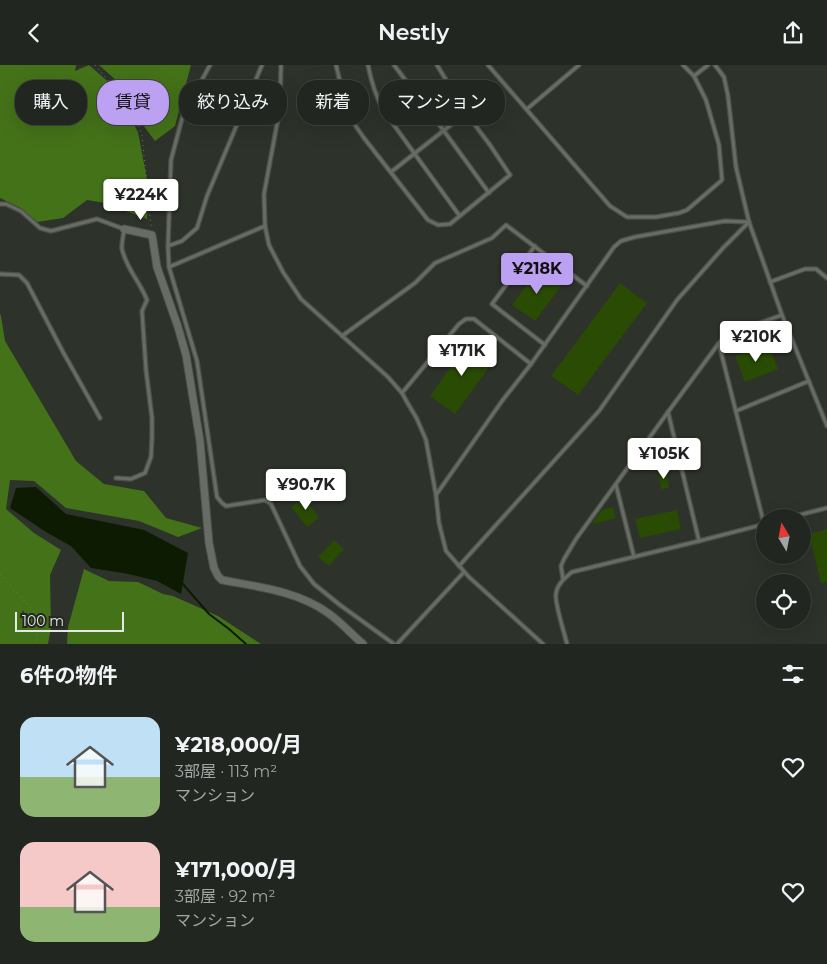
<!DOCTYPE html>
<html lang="ja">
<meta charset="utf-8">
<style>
:root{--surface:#222620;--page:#2e322d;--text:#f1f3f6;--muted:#a2a5a5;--line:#3f433e;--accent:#bca0f2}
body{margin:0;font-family:Montserrat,"Noto Sans JP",sans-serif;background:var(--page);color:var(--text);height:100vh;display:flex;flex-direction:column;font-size:19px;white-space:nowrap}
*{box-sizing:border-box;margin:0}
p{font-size:16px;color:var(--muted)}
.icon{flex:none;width:28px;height:28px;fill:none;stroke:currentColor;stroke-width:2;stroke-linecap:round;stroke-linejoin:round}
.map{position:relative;height:579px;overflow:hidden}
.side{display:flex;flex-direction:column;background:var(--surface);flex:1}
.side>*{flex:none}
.banner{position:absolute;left:15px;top:15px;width:500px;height:45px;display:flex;gap:10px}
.needle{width:32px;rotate:350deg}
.tools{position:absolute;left:756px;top:444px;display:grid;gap:10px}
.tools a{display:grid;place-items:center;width:55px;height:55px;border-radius:50%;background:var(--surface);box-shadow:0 5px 20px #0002,0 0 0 1px var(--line);font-size:25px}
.scale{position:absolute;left:15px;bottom:12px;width:109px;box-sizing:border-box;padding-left:5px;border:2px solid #e5e8e4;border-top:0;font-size:14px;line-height:18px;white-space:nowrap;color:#e5e8e4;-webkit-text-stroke:4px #242821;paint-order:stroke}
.price{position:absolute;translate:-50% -42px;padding:0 11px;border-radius:5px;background:#fff;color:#222;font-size:16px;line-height:32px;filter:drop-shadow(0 1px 2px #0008)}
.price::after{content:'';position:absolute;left:50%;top:30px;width:15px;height:11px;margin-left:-8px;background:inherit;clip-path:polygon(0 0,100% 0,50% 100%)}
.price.selected{background:var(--accent);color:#111}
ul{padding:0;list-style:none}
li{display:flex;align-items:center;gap:15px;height:125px;padding:0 20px}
li span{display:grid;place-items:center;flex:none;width:140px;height:100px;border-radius:15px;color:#555}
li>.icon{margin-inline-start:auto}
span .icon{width:60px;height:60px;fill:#fffc;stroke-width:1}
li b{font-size:21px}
h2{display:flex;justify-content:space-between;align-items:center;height:60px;padding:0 20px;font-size:21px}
.chip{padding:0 18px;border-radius:20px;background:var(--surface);box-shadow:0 5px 20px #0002,0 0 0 1px var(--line);font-size:18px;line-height:45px}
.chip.selected{background:var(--accent);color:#111}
header{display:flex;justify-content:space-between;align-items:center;height:65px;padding:0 20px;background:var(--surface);font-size:22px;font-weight:600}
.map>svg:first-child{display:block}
.forest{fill:#447219}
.water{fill:#0d1b02}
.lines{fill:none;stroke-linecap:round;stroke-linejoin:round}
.stream{stroke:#0d1b02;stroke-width:2}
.building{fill:#294b04}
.lane-casing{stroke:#4c5049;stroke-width:5.5}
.street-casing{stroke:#4c5049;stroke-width:9}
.path{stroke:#727770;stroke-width:1;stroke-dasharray:1 4;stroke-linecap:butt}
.lane{stroke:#676c64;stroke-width:3}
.street{stroke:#676c64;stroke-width:7}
</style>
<header><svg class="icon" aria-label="back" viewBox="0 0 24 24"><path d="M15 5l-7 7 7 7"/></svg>Nestly<svg class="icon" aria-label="share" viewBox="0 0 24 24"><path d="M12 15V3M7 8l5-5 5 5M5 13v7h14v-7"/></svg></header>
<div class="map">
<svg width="827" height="579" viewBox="0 0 827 579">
<rect width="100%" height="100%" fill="#2d322a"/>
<g class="forest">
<polygon points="0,0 76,0 75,6 89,0 113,21 138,67 148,120 147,154 105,138 87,135 63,153 37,157 21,143 0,133"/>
<polygon points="99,0 191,0 175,61 155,76 143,60 127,25"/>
<polygon points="0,249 1,251 5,276 76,396 104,419 144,426 166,453 202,463 178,472 139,456 66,443 34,416 10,415 6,444 34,468 61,485 50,510 51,562 48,579 0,579"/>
<polygon points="84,504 109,516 138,517 163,529 173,531 218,551 261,579 67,579 68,562"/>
</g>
<polygon class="water" points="36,422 66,449 144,465 188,488 181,529 157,516 129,509 91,503 71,481 46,467 10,443 16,423"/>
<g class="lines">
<polyline class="stream" points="182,518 209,549 229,564 246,579"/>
</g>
<g class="building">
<polygon points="538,204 562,220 535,256 512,240"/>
<polygon points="620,218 647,238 578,330 551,311"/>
<polygon points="469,276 495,294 455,349 430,331"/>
<polygon points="768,279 778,304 745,317 735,291"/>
<polygon points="666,406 669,423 661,424 658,408"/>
<polygon points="308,429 313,437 310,440 319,453 307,462 297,449 296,449 291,442"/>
<polygon points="613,442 616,453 593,459 593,457 602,445"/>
<polygon points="677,445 681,464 640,473 635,454"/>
<polygon points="827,464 827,517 821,518 809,469"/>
<polygon points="334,475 344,484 329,501 318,492"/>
</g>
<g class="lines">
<g class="lane-casing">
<g id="lane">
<polyline points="210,0 183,50 171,95 168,181 169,202 197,296 217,432 222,438 226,441 265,435 271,439 300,501 314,519 340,540 394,579"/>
<polyline points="281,0 280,43 264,129 265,161 269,180 283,207 301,234 388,312 402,328 407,337 417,354 426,375 436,430 439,458 446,486 469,512 543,579"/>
<polyline points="336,0 348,50 364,73 428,155 438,160 450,159 510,110 490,80 466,48 437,0"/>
<path d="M368,0c3,16 8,31 15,45l76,105"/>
<polyline points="394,0 444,66 489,128"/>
<polyline points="488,0 610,141 627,152 656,152 679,148 687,145 722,115 719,80 706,35 694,11"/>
<polyline points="683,0 694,11 708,0"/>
<polyline points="715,0 724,12 728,31 736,102 749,157 782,250 827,361"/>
<polyline points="527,44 579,0"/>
<polyline points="391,107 466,48"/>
<path d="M0,139h6l15,7 19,17 11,3 46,-12 27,10c0,6 -3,14 -2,20 4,19 18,33 25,51l-5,11 4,59 6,48v19l-1,20 -6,16 -14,6 -15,-1"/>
<polyline points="168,181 182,176 197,163 207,131 262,0"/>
<polyline points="535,181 492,239 545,280"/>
<polyline points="169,202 265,161"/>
<polyline points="0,209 19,210 27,218 63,287 100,353"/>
<polyline points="770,217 805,204 816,204 827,213"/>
<polyline points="342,271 415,218 435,198 492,173 506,160 587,221"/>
<polyline points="719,279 764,459"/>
<polyline points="531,299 614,182 621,176 635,172 725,156 748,157"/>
<polyline points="402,328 459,259 466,254 474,254 531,299 502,336 436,430"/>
<polyline points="736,346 809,316"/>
<polyline points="668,347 699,476"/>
<polyline points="616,420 634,492"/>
<polyline points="791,452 827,443"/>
<polyline points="459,501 599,346 677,235 723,183 749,157"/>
<polyline points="563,514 561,501 564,494 576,474 668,347 719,278 727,270 782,250"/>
<polyline points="397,579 464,507"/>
<path d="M567,579c-2,-9 -13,-43 -11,-50 1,-10 9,-16 16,-22l127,-31 66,-17"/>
</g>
</g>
<g class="street-casing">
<path id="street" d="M124,164l28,6 5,32 21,60 8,28 14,86 9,102 5,25 4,8 4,4c37,7 75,11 106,33 13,9 23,21 35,31"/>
</g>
<g class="path">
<polyline points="95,0 112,20 136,55 142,70 151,161"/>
<polyline points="0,509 36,549 39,561 36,579"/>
</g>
<use href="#lane" class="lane"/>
<use href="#street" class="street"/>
</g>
</svg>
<div class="tools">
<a><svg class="needle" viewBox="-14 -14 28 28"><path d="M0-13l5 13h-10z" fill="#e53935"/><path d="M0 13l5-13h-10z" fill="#a2a5a5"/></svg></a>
<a><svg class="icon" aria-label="locate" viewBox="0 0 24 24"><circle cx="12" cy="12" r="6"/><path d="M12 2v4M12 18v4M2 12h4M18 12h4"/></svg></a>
</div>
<div class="scale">100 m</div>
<b class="price" style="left:141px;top:156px">¥224K</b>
<b class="price selected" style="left:537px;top:230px">¥218K</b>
<b class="price" style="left:756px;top:298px">¥210K</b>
<b class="price" style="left:462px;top:312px">¥171K</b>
<b class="price" style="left:664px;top:415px">¥105K</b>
<b class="price" style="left:306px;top:446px">¥90.7K</b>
<div class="banner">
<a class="chip">購入</a>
<a class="chip selected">賃貸</a>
<a class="chip">絞り込み</a>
<a class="chip">新着</a>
<a class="chip">マンション</a>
</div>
</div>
<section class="side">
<h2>6件の物件<svg class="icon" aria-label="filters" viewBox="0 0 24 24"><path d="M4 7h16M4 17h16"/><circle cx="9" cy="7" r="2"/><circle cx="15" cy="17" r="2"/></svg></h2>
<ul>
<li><span style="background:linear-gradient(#bfe0f5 60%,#8fb573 0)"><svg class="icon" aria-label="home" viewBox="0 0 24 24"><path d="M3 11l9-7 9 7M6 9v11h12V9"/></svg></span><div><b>¥218,000/月</b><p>3部屋 · 113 m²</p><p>マンション</p></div><svg class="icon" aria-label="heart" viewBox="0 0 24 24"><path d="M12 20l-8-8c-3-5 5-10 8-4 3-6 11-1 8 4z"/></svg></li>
<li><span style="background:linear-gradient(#f6c9c9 65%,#8fb573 0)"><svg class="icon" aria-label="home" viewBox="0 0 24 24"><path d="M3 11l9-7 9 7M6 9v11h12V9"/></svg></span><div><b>¥171,000/月</b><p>3部屋 · 92 m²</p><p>マンション</p></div><svg class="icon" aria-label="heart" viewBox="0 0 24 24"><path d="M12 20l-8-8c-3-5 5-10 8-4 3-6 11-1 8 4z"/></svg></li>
</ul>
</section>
